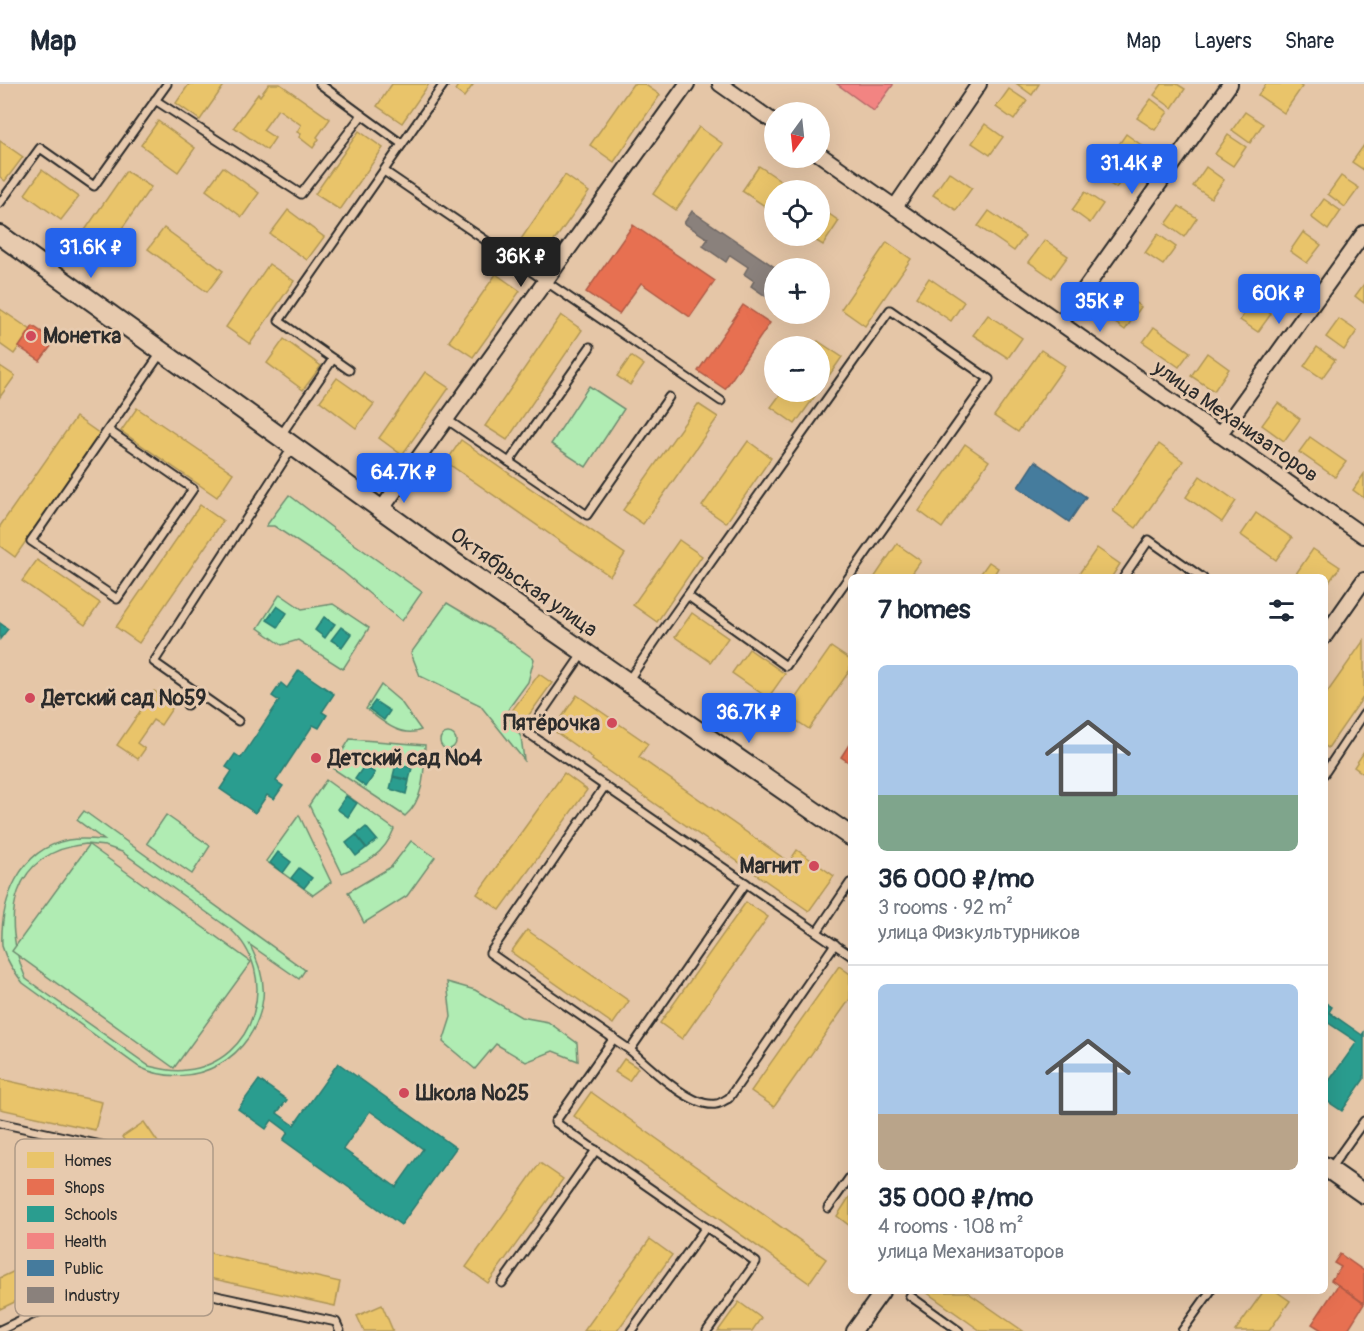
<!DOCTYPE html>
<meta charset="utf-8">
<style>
:root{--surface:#fff;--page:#f6f6f7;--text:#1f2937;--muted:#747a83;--line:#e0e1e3;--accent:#2563eb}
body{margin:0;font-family:Pangolin,sans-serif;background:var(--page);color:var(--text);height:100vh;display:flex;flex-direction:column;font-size:22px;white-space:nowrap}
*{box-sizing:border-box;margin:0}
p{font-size:20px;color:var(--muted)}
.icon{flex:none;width:33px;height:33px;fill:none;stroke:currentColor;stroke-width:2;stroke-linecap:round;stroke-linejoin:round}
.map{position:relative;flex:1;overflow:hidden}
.details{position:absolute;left:848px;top:490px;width:480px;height:720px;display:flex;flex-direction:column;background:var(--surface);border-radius:9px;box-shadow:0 6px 24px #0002}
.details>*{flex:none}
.needle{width:39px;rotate:195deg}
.buttons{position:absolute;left:764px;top:18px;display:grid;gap:12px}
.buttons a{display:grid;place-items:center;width:66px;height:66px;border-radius:50%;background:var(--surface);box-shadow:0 6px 24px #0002;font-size:30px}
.price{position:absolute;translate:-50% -51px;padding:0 14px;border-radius:6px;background:var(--accent);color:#fff;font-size:20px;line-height:39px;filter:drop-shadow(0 2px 3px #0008)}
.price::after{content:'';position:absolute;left:50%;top:36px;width:18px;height:14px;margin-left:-9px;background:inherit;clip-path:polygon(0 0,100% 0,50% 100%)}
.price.selected{background:#222;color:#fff}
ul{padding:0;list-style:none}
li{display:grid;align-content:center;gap:12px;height:318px;padding:0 30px}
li+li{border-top:2px solid var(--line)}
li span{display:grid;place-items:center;height:186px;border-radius:9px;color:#555}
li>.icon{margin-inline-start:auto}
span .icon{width:108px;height:108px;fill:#fffc;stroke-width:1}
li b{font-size:26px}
h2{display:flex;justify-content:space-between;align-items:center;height:72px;padding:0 30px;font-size:26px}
header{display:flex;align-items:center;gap:36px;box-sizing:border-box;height:84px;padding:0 30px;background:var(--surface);border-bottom:2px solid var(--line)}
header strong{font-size:28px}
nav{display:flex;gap:33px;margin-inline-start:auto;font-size:21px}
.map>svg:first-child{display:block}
.green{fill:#b0ecb3;stroke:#6e8c6f;stroke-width:1.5;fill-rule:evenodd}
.homes{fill:#e9c46a;stroke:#b09657;stroke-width:1.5}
.shops{fill:#e76f51;stroke:#af5b46;stroke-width:1.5}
.schools{fill:#2a9d8f;stroke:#2a7b71;stroke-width:1.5;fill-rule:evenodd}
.health{fill:#f28482;stroke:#b66968;stroke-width:1.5}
.public{fill:#457b9d;stroke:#3d637b;stroke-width:1.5}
.industry{fill:#8a817c;stroke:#6e6764;stroke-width:1.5}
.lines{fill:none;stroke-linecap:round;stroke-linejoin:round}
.lane-casing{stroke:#2b2b2b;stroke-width:11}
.street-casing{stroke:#2b2b2b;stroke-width:18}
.secondary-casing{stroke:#2b2b2b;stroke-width:22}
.lane{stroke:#e7caae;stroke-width:7}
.street{stroke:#e7caae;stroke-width:14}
.secondary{stroke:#e7caae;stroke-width:18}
.poi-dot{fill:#d1495b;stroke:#e7caae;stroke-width:2}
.labels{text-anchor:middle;stroke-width:6;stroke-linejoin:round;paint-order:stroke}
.poi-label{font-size:21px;font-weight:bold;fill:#2b2b2b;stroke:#e7caae;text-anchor:start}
.street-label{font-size:21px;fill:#2b2b2b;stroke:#e7caae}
.key{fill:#e7caae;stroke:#af9a87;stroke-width:1.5}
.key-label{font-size:16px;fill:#2b2b2b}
</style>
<header>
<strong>Map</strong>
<nav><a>Map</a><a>Layers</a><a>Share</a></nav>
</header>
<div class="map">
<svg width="1364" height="1247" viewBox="0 0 1364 1247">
<rect width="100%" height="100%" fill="#e5c6a7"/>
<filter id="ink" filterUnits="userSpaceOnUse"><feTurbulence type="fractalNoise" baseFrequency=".0167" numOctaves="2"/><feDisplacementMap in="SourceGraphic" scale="12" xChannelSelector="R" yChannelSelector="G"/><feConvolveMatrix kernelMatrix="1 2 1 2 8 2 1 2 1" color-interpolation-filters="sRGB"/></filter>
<g filter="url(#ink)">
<g class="green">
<polygon points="589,302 624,325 586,383 551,360"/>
<polygon points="289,411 343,452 422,508 402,537 342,487 274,442 266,442"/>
<polygon points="280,510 302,525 333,520 369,544 343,585 298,556 282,561 258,544"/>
<polygon points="447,519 499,550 534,575 528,598 509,624 510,635 521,653 524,676 480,621 420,592 411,569"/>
<path d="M381,601l20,17 20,28c-20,9 -40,-10 -55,-21z"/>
<circle cx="448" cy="657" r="8"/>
<path d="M350,655l75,6c-1,25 0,54 -20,71l-73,-48z"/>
<path d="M326,696l68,49c-10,26 -28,34 -52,44l-33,-68z"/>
<path d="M84,727l221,159 -6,9 -49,-34c8,17 15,34 13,53 -7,60 -70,95 -124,69l-116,-84c-9,-12 -17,-23 -21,-37 -2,-46 17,-96 66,-106 12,-2 24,-1 36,0l-27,-20zM86,760l19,2 17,6 108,77c51,45 26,134 -44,141 -12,2 -24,-1 -37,-4l-123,-87c-26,-61 -15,-127 60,-135z"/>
<polygon points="166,731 210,762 192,790 147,759"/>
<polygon points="299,731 331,798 313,811 266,777"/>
<polygon points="411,757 435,773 407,812 364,839 348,808 391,783"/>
<polygon points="89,761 251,878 174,984 12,867"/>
<polygon points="447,898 475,906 521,933 548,938 577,959 578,977 553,967 526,978 496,960 475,985 443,958 451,933"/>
</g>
<g class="homes">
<polygon points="189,0 225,0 200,36 176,19"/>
<polygon points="269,0 280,0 330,35 317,53 319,55 313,64 299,53 301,50 297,48 301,41 278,25 263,46 275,54 267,66 234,43 258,10 260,12"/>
<polygon points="392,0 429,0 402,39 377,22"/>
<polygon points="459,0 473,1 464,13 455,6"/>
<polygon points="633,0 644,0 660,11 614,78 590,61"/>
<polygon points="1017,0 1039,0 1032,11"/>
<polygon points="1162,0 1177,0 1185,5 1172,24 1154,11"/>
<polygon points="1266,0 1298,0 1302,3 1284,29 1258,11"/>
<polygon points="1009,5 1027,17 1014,36 996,23"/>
<polygon points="1151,15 1168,28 1155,46 1137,34"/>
<polygon points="1245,28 1263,40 1250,59 1232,46"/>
<polygon points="158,37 195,64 178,88 141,61"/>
<polygon points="985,40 1003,53 990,71 972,59"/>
<polygon points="699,43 723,60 676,126 653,110"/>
<polygon points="359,47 383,64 340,126 315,110"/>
<polygon points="1126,50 1144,63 1131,81 1113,69"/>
<polygon points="1228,51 1246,63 1233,82 1215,70"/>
<polygon points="0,57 23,73 5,97 0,93"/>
<polygon points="1364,61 1364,86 1352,78"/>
<polygon points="1111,73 1129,86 1116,104 1098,92"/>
<polygon points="759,82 795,106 774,106 774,128 742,107"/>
<polygon points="223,83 259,109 242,133 206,106"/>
<polygon points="1206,83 1224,96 1211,114 1193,102"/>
<polygon points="42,86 79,113 61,136 25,110"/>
<polygon points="126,87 151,103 107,166 83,149"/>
<polygon points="949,88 972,104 956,126 933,111"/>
<polygon points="565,91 589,108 542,174 519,158"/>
<polygon points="1341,92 1359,104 1345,123 1328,110"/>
<polygon points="1085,108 1103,120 1090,139 1072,126"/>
<polygon points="1324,115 1341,127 1328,146 1311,133"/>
<polygon points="1179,122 1197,134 1184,153 1166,140"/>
<polygon points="819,123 839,137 823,161 808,152 819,152"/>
<polygon points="288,126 324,153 307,176 270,150"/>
<polygon points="989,127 1025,152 1014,167 978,142"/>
<polygon points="164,144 223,187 207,208 148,165"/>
<polygon points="1303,148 1321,161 1307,179 1290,167"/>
<polygon points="1158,150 1176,163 1163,181 1145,169"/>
<polygon points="1045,156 1068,172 1052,194 1029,178"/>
<polygon points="887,158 911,175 865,242 841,225"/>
<polygon points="269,180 294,197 250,260 226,243"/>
<polygon points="1273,188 1291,200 1278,219 1260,207"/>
<polygon points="496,190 520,207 473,273 449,257"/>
<polygon points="929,194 964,218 951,237 916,213"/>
<polygon points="1364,200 1364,219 1355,212"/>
<polygon points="1119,207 1141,223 1125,246 1103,230"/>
<polygon points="1253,217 1271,230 1258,248 1240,236"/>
<polygon points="0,225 31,246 14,270 0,260"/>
<polygon points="561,231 582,246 507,356 485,342"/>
<polygon points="988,231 1022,254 1008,274 973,251"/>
<polygon points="1339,235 1357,247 1344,266 1326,253"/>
<polygon points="1154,243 1190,268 1179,283 1143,258"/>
<polygon points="284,255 321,282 303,306 267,279"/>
<polygon points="818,257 842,273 819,306 819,262 814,262"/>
<polygon points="1317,263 1335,276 1322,294 1304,282"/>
<polygon points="1041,266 1065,282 1018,348 994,332"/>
<polygon points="1207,269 1229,285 1214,307 1191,292"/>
<polygon points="631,272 644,281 630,301 617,292"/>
<polygon points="0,282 15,292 0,313"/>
<polygon points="425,288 449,304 402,371 379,354"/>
<polygon points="337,294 374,320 356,344 320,317"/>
<polygon points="782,308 818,308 795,340 771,323"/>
<polygon points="1278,319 1300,335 1284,357 1262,341"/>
<polygon points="698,320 718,333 643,440 623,426"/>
<polygon points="137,324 233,389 217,413 121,347"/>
<polygon points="76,333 100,350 15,473 0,462 0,442"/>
<polygon points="1310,353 1346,378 1335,393 1299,368"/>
<polygon points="461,356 625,470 610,492 446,378"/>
<polygon points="748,357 771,374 726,439 702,422"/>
<polygon points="965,360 989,377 942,444 919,427"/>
<polygon points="1159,360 1183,377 1136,444 1113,427"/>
<polygon points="1364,390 1364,414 1353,406"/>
<polygon points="1200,392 1236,417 1222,438 1186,413"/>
<polygon points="200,421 223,437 139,559 116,543"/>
<polygon points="1256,429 1292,454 1276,476 1241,451"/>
<polygon points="679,456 702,472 657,538 633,521"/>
<polygon points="897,460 921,477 909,494 874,494"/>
<polygon points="1097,464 1120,480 1111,494 1076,494"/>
<polygon points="1313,465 1340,483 1324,505 1324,494 1293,494"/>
<polygon points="37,476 100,519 85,541 22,497"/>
<polygon points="989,478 998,484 992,494 987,494 981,489"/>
<polygon points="692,529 728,554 711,578 675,553"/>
<polygon points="1364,556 1364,612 1328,664 1324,661 1324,613"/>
<polygon points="831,563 850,576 850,586 809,645 785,629"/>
<polygon points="749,565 785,590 768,614 732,589"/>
<polygon points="539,590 552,599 524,638 511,628"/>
<polygon points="154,607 175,620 161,641 153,636 137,659 145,665 138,675 117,661"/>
<polygon points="577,611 648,660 639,673 789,778 797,766 834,792 809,827 592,676 593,674 553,646"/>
<polygon points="1364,668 1364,690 1354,683"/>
<polygon points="564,689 587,706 500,826 477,810"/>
<polygon points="746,818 768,833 682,955 660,939"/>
<polygon points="527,846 629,917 613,940 511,868"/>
<polygon points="839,882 850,890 850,915 774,1023 751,1007"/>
<polygon points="624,975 638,984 629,997 615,988"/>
<polygon points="0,995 102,1018 95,1046 0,1025"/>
<polygon points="591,1008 826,1175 809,1199 574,1032"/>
<polygon points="144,1038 184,1096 162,1112 122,1053"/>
<polygon points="540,1079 563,1095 488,1199 466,1183"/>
<polygon points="850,1112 850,1142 837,1132"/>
<polygon points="97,1148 109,1173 0,1225 0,1194"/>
<polygon points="147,1155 340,1198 335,1222 142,1179"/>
<polygon points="650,1155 672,1171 617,1247 584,1247"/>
<polygon points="926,1208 967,1208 1023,1247 981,1247"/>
<polygon points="1263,1208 1277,1208 1290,1217 1269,1247 1235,1247"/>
<polygon points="739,1218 761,1234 752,1247 718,1247"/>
<polygon points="382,1221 393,1247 364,1247 357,1232"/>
</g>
<g class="shops">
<polygon points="633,141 715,197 690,233 641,199 619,230 586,208"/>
<polygon points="743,221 770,239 725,305 698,287"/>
<polygon points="33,242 55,257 40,277 19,263"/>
<polygon points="850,659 850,679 841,673"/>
<polygon points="1340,1170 1364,1187 1364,1219 1331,1196 1341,1183 1334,1179"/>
<polygon points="1338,1201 1364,1220 1347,1247 1323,1247 1312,1240"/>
</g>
<g class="schools">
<polygon points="277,522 287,529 278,543 267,536"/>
<polygon points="324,533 335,540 325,554 315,546"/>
<polygon points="0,539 8,545 0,555"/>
<polygon points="341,543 351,550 342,563 331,556"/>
<polygon points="299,586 334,610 322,628 327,631 319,644 313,641 276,697 283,702 274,715 267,711 255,729 220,705 232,687 226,683 235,670 241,674 279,617 272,612 281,599 287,604"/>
<polygon points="375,617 390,627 384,636 369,625"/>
<polygon points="396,680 412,684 409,696 393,692"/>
<polygon points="364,682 375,689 366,703 355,695"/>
<polygon points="393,693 409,697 406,710 390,705"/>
<polygon points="346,712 357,719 348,733 337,725"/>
<polygon points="366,743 377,756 367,764 356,751"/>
<polygon points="356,751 366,764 356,772 346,759"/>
<polygon points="278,768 291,778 283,789 270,779"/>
<polygon points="299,784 312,794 304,804 291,794"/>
<polygon points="1324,918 1332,923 1329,928 1362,951 1364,948 1364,995 1342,1027 1324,1015 1324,1004 1357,958 1324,936"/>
<path d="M338,979l118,85 -55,77 -118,-85 5,-8 -16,-12 -6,9 -28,-20 21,-29 28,20 -10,13 17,12zM370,1027l53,38 -27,38 -53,-38z"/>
</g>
<polygon class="health" points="837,0 893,0 893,1 874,27"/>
<polygon class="public" points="1035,377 1086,413 1069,438 1018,403"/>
<polygon class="industry" points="692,127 776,184 774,184 774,218 751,202 754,197 744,190 748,183 730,171 726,178 703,162 708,155 684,139"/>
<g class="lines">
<g class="lane-casing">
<g id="lane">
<polyline points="320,0 362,31"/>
<polyline points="155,16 301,110 362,31 402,60"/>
<polyline points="384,87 721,317"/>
<polyline points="0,119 40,64 94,102 167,0"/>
<polyline points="349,286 279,237 444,0"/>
<polyline points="446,335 587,431 669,313"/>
<polyline points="108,346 193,405 117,515 31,457 161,269"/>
<polyline points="281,351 333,275"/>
<polyline points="509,378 590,263"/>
<polyline points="1123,494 1149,456 1203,494"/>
<polyline points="583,569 528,649 850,871"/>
<polyline points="628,597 660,550 890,226 989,295 786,582 688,512"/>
<polyline points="187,621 196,608"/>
<polyline points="238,637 154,578 292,364"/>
<polyline points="1324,690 1364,630"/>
<polyline points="605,702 490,869 630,966 746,799"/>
<polyline points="817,848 850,799"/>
<polyline points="614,954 555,1038 756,1178 707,1247"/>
<path d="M630,966c19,16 60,58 86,54 4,0 9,-4 13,-6l106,-154"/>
<polyline points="0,1039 106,1062 143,1117 123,1188"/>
<polyline points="1329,1086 1364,1037"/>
<polyline points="828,1124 850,1093"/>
<polyline points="502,1199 596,1066"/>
<polyline points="910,1212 959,1247"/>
<polyline points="0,1246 123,1188 221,1213 336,1238 340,1247"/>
<polyline points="631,1247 706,1143"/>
<polyline points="1182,1247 1210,1208"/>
</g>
</g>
<g class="street-casing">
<g id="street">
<polyline points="720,0 774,38"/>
<polyline points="819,70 1364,452"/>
<polyline points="895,123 979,0"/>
<polyline points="1060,240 1230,0"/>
<polyline points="1219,351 1364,149"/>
<polyline points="381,426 687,0"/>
<polyline points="1324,553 1364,496"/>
<polyline points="854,1247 882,1208"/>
</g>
</g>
<g class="secondary-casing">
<g id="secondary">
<polyline points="0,151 454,478 850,752"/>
<polyline points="1324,1082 1364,1110"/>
</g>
</g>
<use href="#lane" class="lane"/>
<use href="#street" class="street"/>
<use href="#secondary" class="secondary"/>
</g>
</g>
<g class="poi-dot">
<circle cx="31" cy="252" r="6"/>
<circle cx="30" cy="614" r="6"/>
<circle cx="612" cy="639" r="6"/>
<circle cx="316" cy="674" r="6"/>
<circle cx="814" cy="782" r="6"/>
<circle cx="404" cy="1009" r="6"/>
</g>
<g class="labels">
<g class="poi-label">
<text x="43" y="259">Монетка</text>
<text x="42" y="621">Детский сад №59</text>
<text x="600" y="646" text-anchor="end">Пятёрочка</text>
<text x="328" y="681">Детский сад №4</text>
<text x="802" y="789" text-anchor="end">Магнит</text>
<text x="416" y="1016">Школа №25</text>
</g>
<g class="street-label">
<text transform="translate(1236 337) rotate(35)" y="7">улица Механизаторов</text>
<text transform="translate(524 498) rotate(35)" y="7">Октябрьская улица</text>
</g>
</g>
<rect x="15" y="1055" width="198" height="177" rx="9" class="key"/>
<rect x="27" y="1068" width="27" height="16" fill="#e9c46a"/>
<rect x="27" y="1095" width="27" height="16" fill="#e76f51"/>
<rect x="27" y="1122" width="27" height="16" fill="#2a9d8f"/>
<rect x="27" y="1149" width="27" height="16" fill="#f28482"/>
<rect x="27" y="1176" width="27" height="16" fill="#457b9d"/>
<rect x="27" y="1203" width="27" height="16" fill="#8a817c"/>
<g class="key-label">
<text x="64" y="1082">Homes</text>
<text x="64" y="1109">Shops</text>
<text x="64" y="1136">Schools</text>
<text x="64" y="1163">Health</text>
<text x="64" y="1190">Public</text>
<text x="64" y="1217">Industry</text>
</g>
</svg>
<div class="buttons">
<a><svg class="needle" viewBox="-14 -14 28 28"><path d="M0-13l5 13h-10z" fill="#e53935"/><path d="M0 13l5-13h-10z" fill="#747a83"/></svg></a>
<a><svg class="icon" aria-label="locate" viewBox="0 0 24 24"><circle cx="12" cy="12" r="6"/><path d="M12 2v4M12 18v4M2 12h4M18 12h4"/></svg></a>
<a>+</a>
<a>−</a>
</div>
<b class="price" style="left:1132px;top:111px">31.4K ₽</b>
<b class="price" style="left:91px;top:195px">31.6K ₽</b>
<b class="price selected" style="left:521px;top:204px">36K ₽</b>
<b class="price" style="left:1279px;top:241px">60K ₽</b>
<b class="price" style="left:1100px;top:249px">35K ₽</b>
<b class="price" style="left:404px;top:420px">64.7K ₽</b>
<b class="price" style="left:749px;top:660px">36.7K ₽</b>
<section class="details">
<h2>7 homes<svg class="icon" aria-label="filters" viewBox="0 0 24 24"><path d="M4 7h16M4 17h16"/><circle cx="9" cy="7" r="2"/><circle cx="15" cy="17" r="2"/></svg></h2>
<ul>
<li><span style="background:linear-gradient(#a9c7e8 70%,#7fa58c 0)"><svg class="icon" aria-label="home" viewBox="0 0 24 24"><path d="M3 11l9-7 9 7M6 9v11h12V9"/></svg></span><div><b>36 000 ₽/mo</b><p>3 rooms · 92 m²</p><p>улица Физкультурников</p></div></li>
<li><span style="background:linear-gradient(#a9c7e8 70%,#b9a48a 0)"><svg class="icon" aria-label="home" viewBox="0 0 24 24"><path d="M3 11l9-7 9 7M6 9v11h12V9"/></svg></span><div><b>35 000 ₽/mo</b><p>4 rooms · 108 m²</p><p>улица Механизаторов</p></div></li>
</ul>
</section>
</div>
